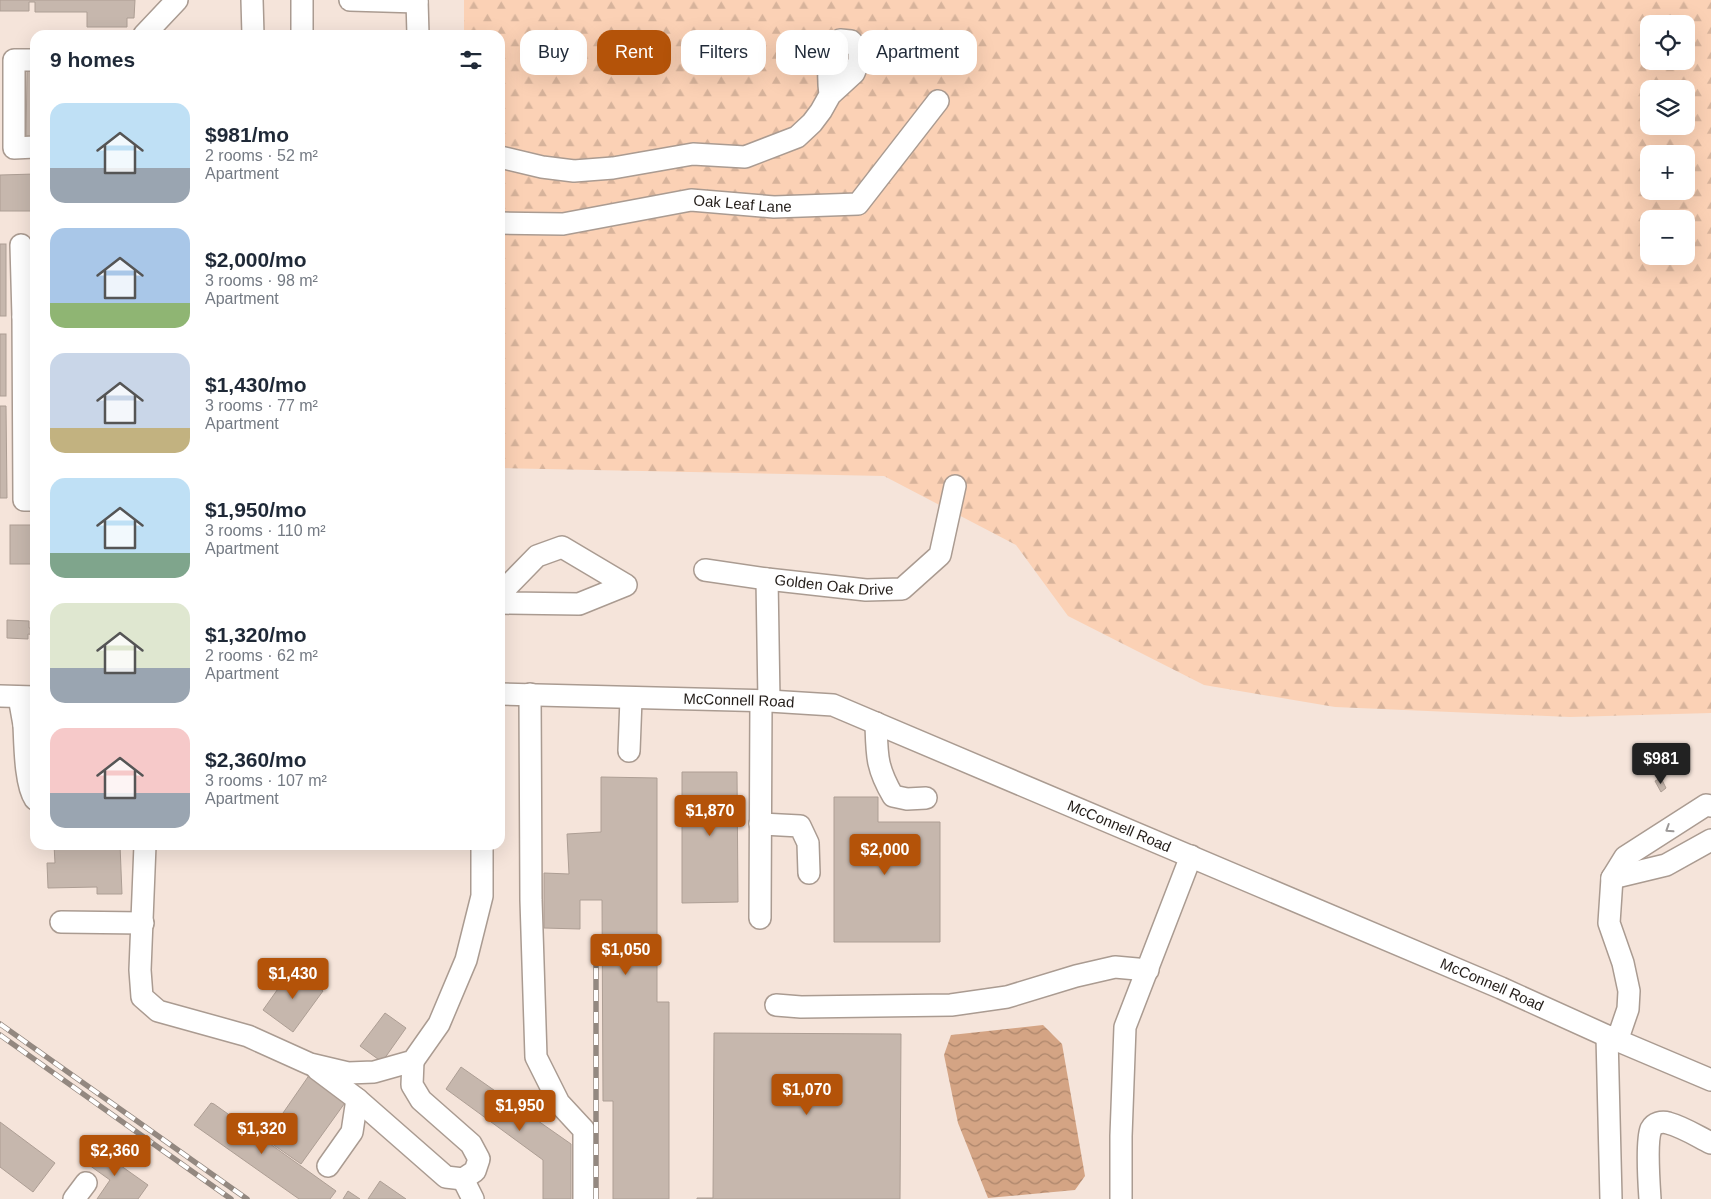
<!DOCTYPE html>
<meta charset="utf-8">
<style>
:root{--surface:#fff;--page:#f6f6f7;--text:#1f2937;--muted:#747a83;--accent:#b45309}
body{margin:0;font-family:Arial,sans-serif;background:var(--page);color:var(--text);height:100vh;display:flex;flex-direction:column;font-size:19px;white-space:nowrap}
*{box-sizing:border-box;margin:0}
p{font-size:16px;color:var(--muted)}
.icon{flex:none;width:28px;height:28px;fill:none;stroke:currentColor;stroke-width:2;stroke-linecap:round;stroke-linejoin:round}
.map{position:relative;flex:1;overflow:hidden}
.drawer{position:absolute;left:30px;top:30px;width:475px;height:820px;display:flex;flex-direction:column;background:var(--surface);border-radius:15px;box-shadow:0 5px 20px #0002}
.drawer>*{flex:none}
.top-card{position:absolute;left:520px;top:30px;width:475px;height:45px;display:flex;gap:10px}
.controls{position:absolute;left:1640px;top:15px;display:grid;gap:10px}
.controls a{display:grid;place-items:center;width:55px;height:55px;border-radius:10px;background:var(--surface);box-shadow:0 5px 20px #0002;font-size:25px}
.price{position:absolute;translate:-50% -42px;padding:0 11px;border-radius:5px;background:var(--accent);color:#fff;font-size:16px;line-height:32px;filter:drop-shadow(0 1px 2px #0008)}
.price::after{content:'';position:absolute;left:50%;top:30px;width:15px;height:11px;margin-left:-8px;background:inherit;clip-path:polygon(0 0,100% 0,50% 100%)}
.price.on{background:#222;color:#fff}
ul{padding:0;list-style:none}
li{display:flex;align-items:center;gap:15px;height:125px;padding:0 20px}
li span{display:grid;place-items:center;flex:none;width:140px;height:100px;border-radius:15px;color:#555}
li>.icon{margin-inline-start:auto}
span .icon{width:60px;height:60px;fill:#fffc;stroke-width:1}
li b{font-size:21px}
h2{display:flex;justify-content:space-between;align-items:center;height:60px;padding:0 20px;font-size:21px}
.pill{padding:0 18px;border-radius:15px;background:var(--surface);box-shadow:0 5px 20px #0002;font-size:18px;line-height:45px}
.pill.on{background:var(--accent);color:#fff}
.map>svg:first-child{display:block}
.forest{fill:url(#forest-firs);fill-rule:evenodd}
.water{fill:url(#water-waves)}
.building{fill:#c6b7ad;stroke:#ad9e94}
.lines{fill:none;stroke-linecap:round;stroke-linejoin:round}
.minor-casing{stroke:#aa9b91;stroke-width:24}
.minor{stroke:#fff;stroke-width:21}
.rail-casing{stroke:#938880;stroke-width:5.5}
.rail{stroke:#fff;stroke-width:4;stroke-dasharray:11;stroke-linecap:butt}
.oneway{stroke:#9c9998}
.labels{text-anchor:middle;stroke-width:4;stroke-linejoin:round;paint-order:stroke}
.street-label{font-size:15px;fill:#231d19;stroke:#fff}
</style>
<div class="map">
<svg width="1711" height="1199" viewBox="0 0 1711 1199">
<defs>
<pattern id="forest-firs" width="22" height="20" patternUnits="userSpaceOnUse" patternTransform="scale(1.25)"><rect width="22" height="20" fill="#fbd1b5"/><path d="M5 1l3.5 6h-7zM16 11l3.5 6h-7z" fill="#d7b39b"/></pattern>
<pattern id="water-waves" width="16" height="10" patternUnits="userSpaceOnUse" patternTransform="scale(1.25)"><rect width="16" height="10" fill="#d4a484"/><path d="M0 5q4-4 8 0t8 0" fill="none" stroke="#ac856b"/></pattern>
</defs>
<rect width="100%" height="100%" fill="#f5e4da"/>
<path class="forest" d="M464,0h1247v713l-141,4 -235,-10 -131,-22 -136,-69 -52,-71 -132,-69 -384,-8v-433h-36zM1649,24h37v37h-37zM1649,89h37v37h-37zM1649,154h37v37h-37zM1649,219h37v37h-37z"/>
<polygon class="water" points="1043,1025 1062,1044 1085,1176 1075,1190 988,1198 958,1123 944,1055 951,1035"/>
<g class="building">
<polygon points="0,0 135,0 134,18 127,18 127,27 87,27 87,12 35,12 35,2 29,2 29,11 0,11"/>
<polygon points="27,71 35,71 35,140 26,140"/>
<polygon points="35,174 35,226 34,226 34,211 0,211 0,175"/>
<rect x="0" y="244" width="6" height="72"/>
<rect x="24" y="246" width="11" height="40"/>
<rect x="0" y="334" width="6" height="62"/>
<polygon points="0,406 6,406 7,498 0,498"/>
<rect x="10" y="525" width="25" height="39"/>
<polygon points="7,620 29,621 29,628 35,628 35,635 28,634 28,639 7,638"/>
<polygon points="682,772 737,772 738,902 682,903"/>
<polygon points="601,777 657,778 657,1002 669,1002 669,1199 613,1199 613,1101 603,1101 602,900 580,900 580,929 544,928 544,873 569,874 567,834 601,832"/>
<polygon points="1661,778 1666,788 1661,792 1655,781"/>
<polygon points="834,797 878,797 878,822 940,822 940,942 834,942"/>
<polygon points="54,845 120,845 122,894 97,894 97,887 48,888 47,863 55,863"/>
<polygon points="292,969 323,991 293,1032 263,1010"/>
<polygon points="385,1013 406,1028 382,1062 360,1046"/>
<polygon points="714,1033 901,1034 900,1199 697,1199 697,1198 713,1198"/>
<polygon points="461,1067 571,1144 571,1199 543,1199 543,1160 446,1089"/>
<polygon points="310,1074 347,1100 301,1164 265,1139"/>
<polygon points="211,1103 214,1104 336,1191 330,1199 299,1199 194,1125"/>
<polygon points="0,1122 55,1163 33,1192 0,1167"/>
<polygon points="93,1146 148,1185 138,1199 97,1199 110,1180 82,1160"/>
<polygon points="380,1181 406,1199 368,1199"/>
<polygon points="348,1191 360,1199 343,1199"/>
</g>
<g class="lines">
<g class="minor-casing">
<g id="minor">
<polyline points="252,0 253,35"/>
<polyline points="302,0 302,35"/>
<polyline points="350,0 417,2"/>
<polyline points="417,0 418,35"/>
<polyline points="144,35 177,0"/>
<polyline points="35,60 14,60 14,148 35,147"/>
<path d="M500,157l42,10 32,4 39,-3 80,-14 52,3 52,-20 15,-14 9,-12 9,-16 24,-22 5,-12v-11l-8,-9 -11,-1c-13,11 -12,39 -10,55"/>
<path id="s1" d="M500,223l63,1 128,-24 83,7 84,-3 80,-103"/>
<polyline points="21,245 23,317"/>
<polyline points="35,317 23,317 24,500 35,500"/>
<path id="s2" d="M705,570l62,9 99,11 36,-1 38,-34 15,-69"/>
<polyline points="767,579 769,701"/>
<polyline points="500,594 537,556 562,547 626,585 579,604 500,603"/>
<path id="s3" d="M500,694l269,7 64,4 668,283 106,48 104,44"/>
<polyline points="530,694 531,900 536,1057 559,1103 584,1130 584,1199"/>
<polyline points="0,696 35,697"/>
<polyline points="19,697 24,725 35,725"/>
<path d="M876,723c1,32 0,44 17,73l14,3 19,-1"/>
<path d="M24,725c1,19 1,59 11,74"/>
<polyline points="629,751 631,699"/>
<polyline points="760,824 800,826 808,843 809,873"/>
<polyline points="145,845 140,970 142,997 158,1011 248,1036 310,1064 348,1073 374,1072 413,1061 439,1024 466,960 482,896 482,845"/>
<polyline points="1612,878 1666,865 1711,840"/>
<polyline points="760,918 761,701"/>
<polyline points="61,922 143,923"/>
<polyline points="776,1005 801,1007 951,1005 1007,997 1076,976 1115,967 1148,970"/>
<polyline points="1607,1036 1611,1199"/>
<polyline points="1617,1041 1628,1009 1629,991 1623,963 1609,923 1612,878 1625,857 1706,805 1711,806"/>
<polyline points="317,1069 357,1099 352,1132 328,1166"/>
<polyline points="357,1099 446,1177 463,1179 475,1171 479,1159 471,1144 421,1100 412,1085 413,1061"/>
<polyline points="463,1179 473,1199"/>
<polyline points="74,1199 86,1183"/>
<polyline points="1121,1199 1121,1136 1125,1027 1191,856"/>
<path d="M1650,1199c-1,-15 -4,-58 1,-70 3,-6 11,-8 17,-6 15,4 29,13 43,20"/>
</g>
</g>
<use href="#minor" class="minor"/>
<g class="rail-casing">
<g id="rail">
<polyline points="0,1024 247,1199"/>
<polyline points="0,1035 231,1199"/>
<polyline points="596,1199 596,942"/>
</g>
</g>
<use href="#rail" class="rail"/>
</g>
<defs><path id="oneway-chevron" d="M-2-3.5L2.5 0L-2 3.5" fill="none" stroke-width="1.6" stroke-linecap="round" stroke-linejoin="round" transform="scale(1.25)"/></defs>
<use class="oneway" href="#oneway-chevron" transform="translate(1669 829) rotate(147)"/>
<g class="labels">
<g class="street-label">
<text dy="5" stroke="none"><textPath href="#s1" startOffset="245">Oak Leaf Lane</textPath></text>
<text dy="5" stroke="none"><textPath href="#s2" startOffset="130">Golden Oak Drive</textPath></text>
<text dy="5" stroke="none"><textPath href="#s3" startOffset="239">McConnell Road</textPath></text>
<text dy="5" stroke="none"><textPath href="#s3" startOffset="644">McConnell Road</textPath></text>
<text dy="5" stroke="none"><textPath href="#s3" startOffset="1049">McConnell Road</textPath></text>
</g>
</g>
</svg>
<div class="controls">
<a><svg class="icon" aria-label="locate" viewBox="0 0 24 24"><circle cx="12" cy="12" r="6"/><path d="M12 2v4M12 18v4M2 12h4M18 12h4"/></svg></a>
<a><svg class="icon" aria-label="layers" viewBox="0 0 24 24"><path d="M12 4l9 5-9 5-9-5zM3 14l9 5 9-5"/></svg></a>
<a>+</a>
<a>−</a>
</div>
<b class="price on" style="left:1661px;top:785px">$981</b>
<b class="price" style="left:710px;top:837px">$1,870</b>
<b class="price" style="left:885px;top:876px">$2,000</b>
<b class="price" style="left:626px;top:976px">$1,050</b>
<b class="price" style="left:293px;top:1000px">$1,430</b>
<b class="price" style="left:807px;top:1116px">$1,070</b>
<b class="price" style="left:520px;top:1132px">$1,950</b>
<b class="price" style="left:262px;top:1155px">$1,320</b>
<b class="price" style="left:115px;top:1177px">$2,360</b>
<div class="top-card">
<a class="pill">Buy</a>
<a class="pill on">Rent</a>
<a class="pill">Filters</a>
<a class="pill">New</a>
<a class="pill">Apartment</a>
</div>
<section class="drawer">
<h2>9 homes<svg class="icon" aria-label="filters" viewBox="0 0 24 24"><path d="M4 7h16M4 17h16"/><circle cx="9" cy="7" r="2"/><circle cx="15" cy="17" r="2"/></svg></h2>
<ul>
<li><span style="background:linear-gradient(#bfe0f5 65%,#9aa5b1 0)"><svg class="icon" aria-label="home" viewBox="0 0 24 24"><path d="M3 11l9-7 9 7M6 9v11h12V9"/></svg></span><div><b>$981/mo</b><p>2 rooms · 52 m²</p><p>Apartment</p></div></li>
<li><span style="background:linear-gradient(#a9c7e8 75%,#8fb573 0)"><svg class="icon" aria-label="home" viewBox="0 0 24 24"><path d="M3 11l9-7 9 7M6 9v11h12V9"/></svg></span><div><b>$2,000/mo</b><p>3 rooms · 98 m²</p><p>Apartment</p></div></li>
<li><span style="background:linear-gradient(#c9d6e8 75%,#c2b280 0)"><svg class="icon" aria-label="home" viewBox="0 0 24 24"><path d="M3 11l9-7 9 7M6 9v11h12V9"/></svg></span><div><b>$1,430/mo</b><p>3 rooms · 77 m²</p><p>Apartment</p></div></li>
<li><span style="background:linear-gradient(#bfe0f5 75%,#7fa58c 0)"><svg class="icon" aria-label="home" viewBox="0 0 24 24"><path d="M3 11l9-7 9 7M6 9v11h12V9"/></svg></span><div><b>$1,950/mo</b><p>3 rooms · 110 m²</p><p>Apartment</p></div></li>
<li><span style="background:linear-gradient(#dfe7d0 65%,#9aa5b1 0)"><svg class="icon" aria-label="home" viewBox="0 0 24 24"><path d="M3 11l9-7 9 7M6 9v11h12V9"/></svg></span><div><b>$1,320/mo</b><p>2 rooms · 62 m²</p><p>Apartment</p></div></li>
<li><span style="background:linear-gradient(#f6c9c9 65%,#9aa5b1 0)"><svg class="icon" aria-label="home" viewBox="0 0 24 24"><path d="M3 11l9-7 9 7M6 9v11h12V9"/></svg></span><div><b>$2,360/mo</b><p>3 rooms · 107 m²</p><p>Apartment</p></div></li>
</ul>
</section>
</div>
